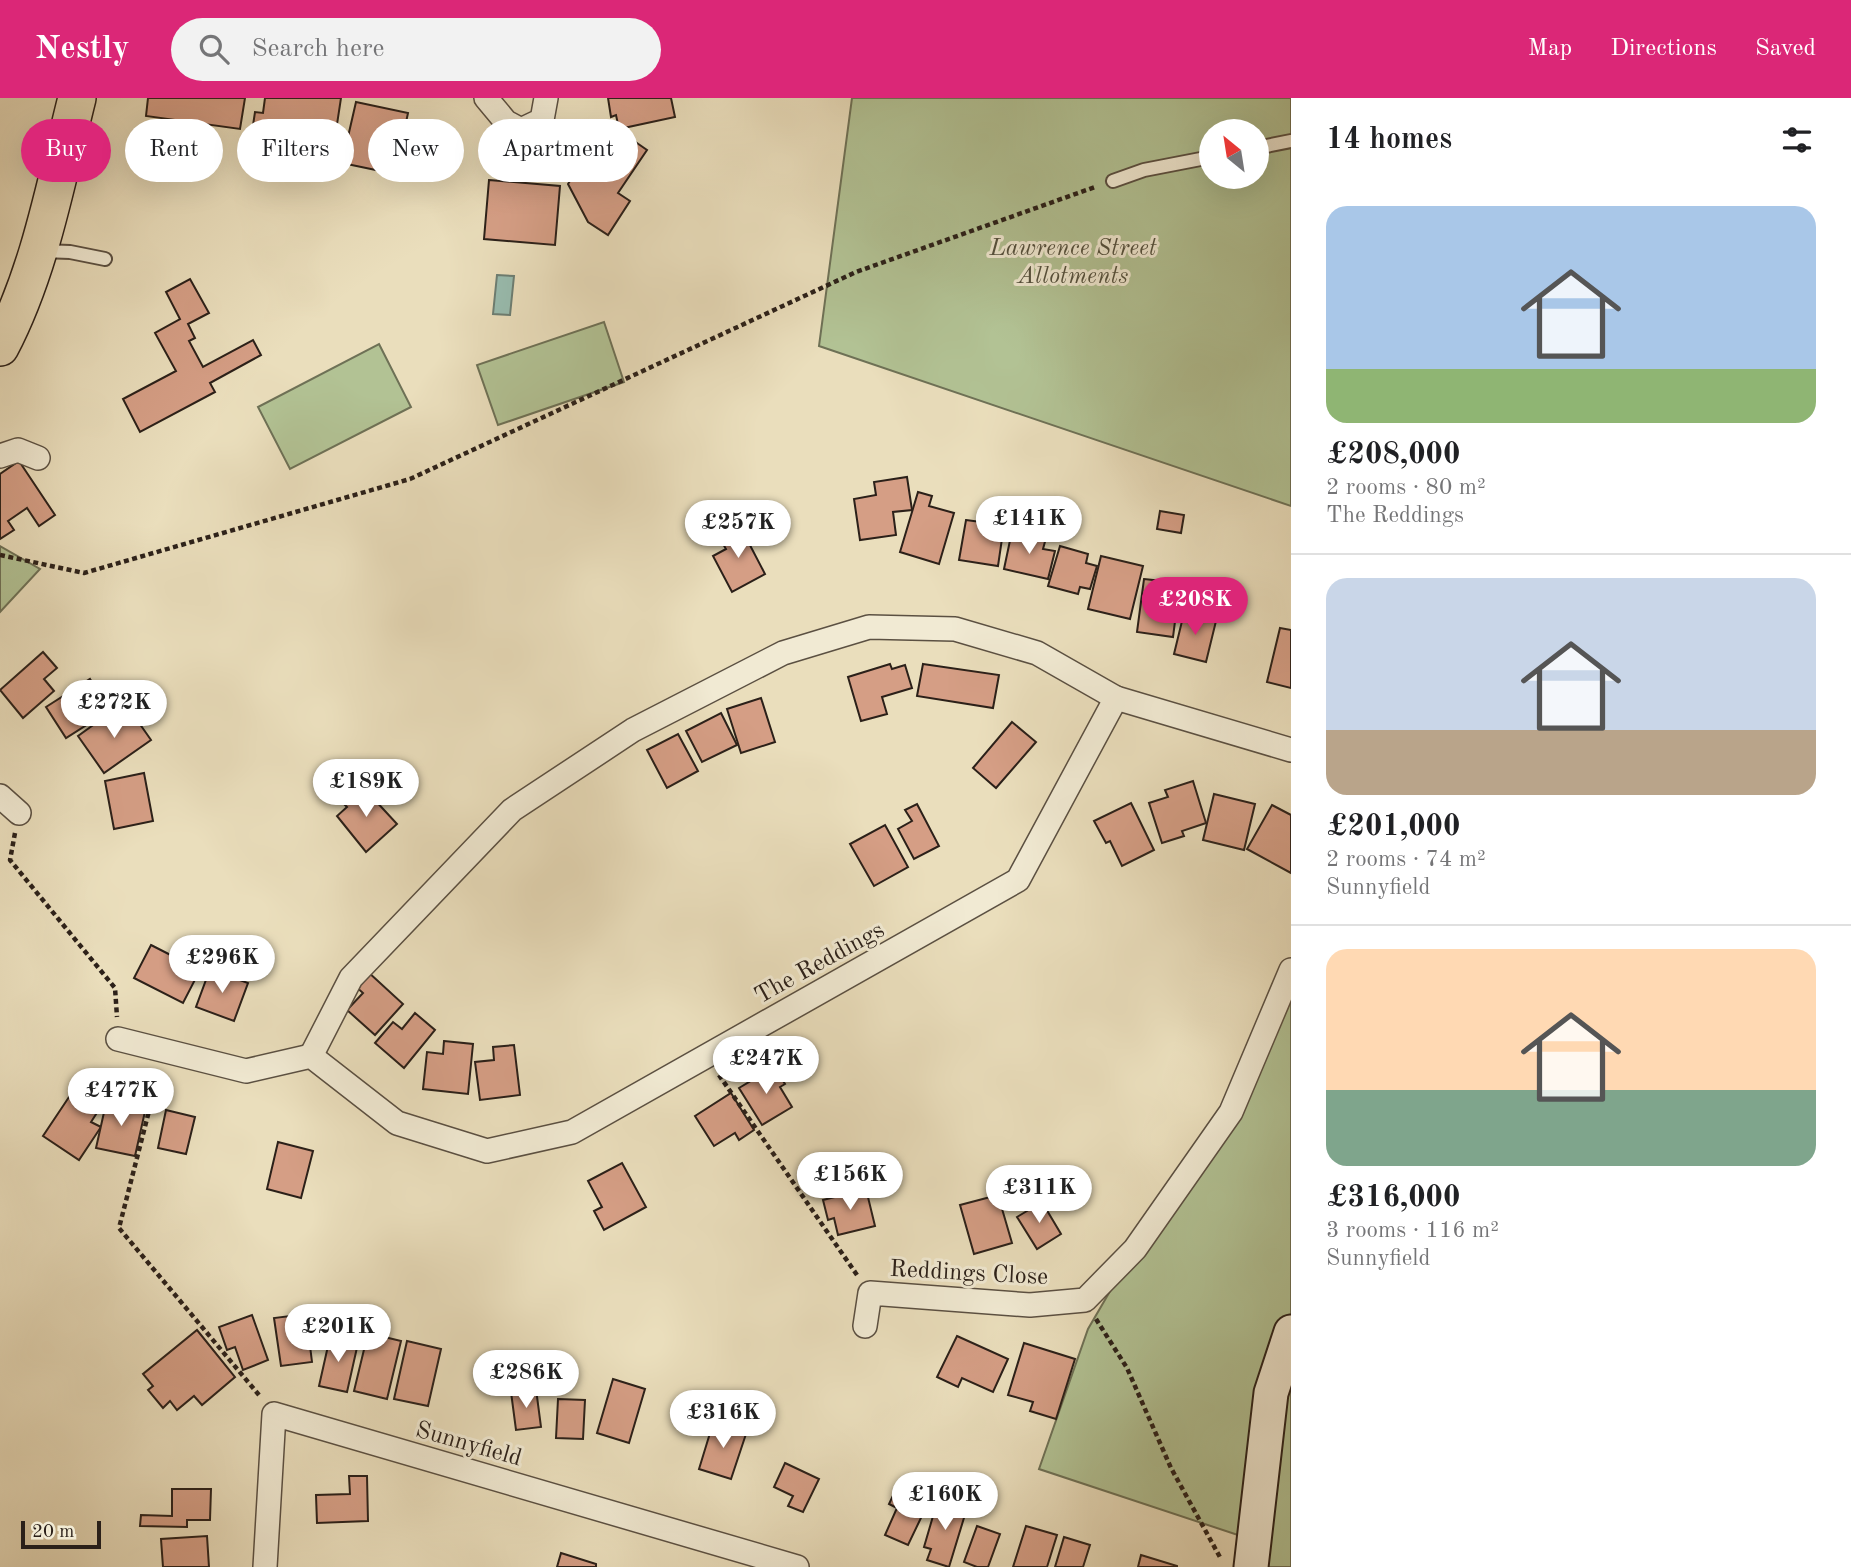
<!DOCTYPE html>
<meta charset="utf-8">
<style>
:root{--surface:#fff;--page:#f2f2f2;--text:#202124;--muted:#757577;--line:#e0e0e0;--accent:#db2777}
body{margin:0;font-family:"Old Standard TT",serif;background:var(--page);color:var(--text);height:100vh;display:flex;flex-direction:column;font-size:26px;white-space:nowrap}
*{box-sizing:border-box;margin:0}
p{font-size:23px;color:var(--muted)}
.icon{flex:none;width:38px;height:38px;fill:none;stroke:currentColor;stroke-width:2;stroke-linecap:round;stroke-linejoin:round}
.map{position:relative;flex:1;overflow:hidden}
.drawer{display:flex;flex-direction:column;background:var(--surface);width:560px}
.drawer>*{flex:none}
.guide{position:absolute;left:21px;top:21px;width:665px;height:63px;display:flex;gap:14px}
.needle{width:46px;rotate:330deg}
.buttons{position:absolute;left:1199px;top:21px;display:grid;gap:14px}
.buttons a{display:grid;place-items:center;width:70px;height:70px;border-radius:50%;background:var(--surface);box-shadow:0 7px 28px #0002;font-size:35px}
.scale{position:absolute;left:21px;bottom:18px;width:80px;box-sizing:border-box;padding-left:7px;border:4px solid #2b2019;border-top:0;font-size:19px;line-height:24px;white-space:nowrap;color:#2b2019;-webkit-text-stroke:5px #f1ead3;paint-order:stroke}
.price{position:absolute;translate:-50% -60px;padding:0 16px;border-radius:24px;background:#fff;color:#222;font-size:23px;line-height:46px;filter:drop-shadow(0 2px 4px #0008)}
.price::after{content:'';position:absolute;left:50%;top:42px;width:21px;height:16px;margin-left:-10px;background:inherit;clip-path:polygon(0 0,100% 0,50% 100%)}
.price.selected{background:var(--accent);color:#fff}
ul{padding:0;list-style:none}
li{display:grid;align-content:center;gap:14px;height:371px;padding:0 35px}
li+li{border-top:2px solid var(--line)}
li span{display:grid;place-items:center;height:217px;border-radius:21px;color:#555}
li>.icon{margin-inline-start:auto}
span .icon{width:126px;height:126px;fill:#fffc;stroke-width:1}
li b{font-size:30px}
h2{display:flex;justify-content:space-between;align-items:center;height:84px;padding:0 35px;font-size:30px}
.pill{padding:0 24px;border-radius:32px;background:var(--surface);box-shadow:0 7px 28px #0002;font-size:24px;line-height:63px}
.pill.selected{background:var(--accent);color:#fff}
header{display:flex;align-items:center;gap:42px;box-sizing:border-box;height:98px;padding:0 35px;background:var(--accent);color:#fff}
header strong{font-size:33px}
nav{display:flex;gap:38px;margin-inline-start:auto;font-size:24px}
.search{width:490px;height:63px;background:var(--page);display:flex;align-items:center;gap:18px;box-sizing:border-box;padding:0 24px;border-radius:38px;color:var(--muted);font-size:26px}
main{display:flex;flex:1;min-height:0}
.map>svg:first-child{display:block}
.green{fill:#b2c294;stroke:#6e7156;stroke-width:2;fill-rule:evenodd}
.water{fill:#98bcaf;stroke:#6c7e73;stroke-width:2}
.building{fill:#d59e85;stroke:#2b2019;stroke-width:2}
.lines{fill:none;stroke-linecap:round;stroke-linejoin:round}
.lane-casing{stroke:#5b5042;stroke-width:16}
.street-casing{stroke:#5b5042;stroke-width:26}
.secondary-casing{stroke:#2b2019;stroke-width:37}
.primary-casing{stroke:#2b2019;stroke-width:40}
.path{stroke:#2b2019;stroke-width:4.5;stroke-dasharray:5 3.5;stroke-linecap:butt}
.lane{stroke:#f1ead3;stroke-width:12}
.street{stroke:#f1ead3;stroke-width:23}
.secondary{stroke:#f1ead3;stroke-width:33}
.primary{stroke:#eadebc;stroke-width:37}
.labels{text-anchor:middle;stroke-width:6;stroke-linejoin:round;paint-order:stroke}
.park-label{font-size:24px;font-style:italic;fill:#54513e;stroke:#f1ead3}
.street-label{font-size:24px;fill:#2b2019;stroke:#f1ead3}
</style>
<header>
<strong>Nestly</strong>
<div class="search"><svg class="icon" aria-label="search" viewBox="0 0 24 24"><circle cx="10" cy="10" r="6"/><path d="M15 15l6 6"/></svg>Search here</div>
<nav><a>Map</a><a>Directions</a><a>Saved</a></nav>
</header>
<main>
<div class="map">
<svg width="1291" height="1469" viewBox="0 0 1291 1469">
<rect width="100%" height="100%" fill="#eadebc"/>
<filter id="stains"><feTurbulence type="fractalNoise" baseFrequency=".00286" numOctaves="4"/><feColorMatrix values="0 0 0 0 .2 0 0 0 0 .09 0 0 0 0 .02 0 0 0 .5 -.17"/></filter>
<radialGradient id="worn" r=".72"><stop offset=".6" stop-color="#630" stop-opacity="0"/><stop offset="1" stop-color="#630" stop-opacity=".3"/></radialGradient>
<g class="green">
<path d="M852,0h439v408l-472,-160zM1211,33h45v46h-45z"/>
<polygon points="604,224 624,284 498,327 477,267"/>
<polygon points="379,246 411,309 290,371 258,309"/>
<polygon points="0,448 40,471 0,514"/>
<polygon points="1291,884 1291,1469 1251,1469 1253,1442 1039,1371 1088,1231 1130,1159 1234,1009"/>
</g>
<polygon class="water" points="497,177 514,178 510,217 493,216"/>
<g class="building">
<polygon points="148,0 245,0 240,31 146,18"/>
<polygon points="265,0 341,0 336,33 277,25 275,38 252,34 255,14 263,15"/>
<polygon points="608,0 671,0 675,19 619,31 616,17 611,19"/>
<polygon points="356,4 408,15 395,76 342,65"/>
<polygon points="608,25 647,52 618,95 630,103 608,137 588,124 568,86"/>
<polygon points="489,82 560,88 555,147 484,141"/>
<polygon points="190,181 209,215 188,226 195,240 189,243 203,269 253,242 261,257 210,285 215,294 140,334 123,301 176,273 155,235 180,221 166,194"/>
<polygon points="19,363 55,417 39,428 27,410 8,423 14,432 0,441 0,376"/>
<polygon points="907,379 912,412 893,414 896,437 860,442 854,401 876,397 874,384"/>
<polygon points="918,394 932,398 929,408 954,415 939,466 900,454"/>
<polygon points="1160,413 1184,417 1181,435 1157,431"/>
<polygon points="966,422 1004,427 998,468 959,462"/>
<polygon points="740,428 765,476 732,494 713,458 726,451 719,439"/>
<polygon points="1012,433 1046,440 1043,451 1055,453 1048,481 1004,471"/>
<polygon points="1060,448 1088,456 1086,465 1097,468 1090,491 1080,489 1078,496 1048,488"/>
<polygon points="1101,458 1143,468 1130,521 1088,511"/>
<polygon points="1144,481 1180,485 1173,539 1137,534"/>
<polygon points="1184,515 1216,523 1206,564 1174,556"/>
<polygon points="1280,530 1291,532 1291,590 1267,584"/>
<polygon points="43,554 57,570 44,581 54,593 23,620 0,592"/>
<polygon points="890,566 892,571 905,567 912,590 882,599 887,616 861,623 848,579"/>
<polygon points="923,566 999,577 993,610 917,598"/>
<polygon points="90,581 110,612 66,640 46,609"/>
<polygon points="761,600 775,644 741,655 727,611"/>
<polygon points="130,612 151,642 104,675 78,638 103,620 108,628"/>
<polygon points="721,615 737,647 702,664 686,633"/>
<polygon points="1012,624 1036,644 996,690 973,670"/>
<polygon points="678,636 698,673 667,690 647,652"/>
<polygon points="144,675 153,723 114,731 105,683"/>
<polygon points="1193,683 1206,725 1182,733 1184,738 1162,745 1149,705 1168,699 1165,692"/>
<polygon points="361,687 397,726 366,754 337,718 347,709 342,704"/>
<polygon points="1214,696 1255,706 1244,752 1203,742"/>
<polygon points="1131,705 1154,752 1122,768 1110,743 1106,745 1094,723"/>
<polygon points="917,706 939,748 914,761 898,731 912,723 905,712"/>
<polygon points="1272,707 1291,717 1291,775 1247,751"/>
<polygon points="885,727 908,769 874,788 850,746"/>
<polygon points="151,847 200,872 183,905 134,880"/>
<polygon points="210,871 248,885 234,923 196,909"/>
<polygon points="367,873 403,906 375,937 347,912 363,895 354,887"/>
<polygon points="415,915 435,932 404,970 375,945 393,924 402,931"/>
<polygon points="444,943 473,946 468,996 423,991 427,954 443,956"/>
<polygon points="514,947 520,997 480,1002 475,964 494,962 493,949"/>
<polygon points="774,969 785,986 780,989 792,1009 762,1027 739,990"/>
<polygon points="73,993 100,1010 91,1024 101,1029 79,1062 43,1038"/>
<polygon points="731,995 754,1032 739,1042 735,1035 714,1048 695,1018"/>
<polygon points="107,1001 146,1009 135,1058 96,1050"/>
<polygon points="166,1012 195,1019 186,1056 158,1050"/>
<polygon points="278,1044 313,1053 301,1100 267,1091"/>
<polygon points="622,1065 646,1109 604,1132 594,1113 602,1109 588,1083"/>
<polygon points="866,1091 875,1128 838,1137 834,1120 828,1122 823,1102"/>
<polygon points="998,1097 1012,1145 974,1156 960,1107"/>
<polygon points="1042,1104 1061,1136 1037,1151 1017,1119"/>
<polygon points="306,1216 312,1264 281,1268 274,1220"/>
<polygon points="252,1217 268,1262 243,1272 235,1249 227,1252 219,1229"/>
<polygon points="197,1232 235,1279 202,1307 194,1298 177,1312 170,1303 163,1310 148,1292 153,1288 143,1276"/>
<polygon points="368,1235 401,1243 387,1301 354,1293"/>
<polygon points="957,1238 1008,1261 993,1294 962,1280 958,1289 937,1279"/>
<polygon points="330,1239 358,1245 347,1294 319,1288"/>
<polygon points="407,1243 441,1251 428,1308 394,1301"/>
<polygon points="1024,1245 1075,1261 1056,1321 1030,1313 1033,1304 1008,1297"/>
<polygon points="613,1281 645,1291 629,1345 597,1335"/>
<polygon points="536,1291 541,1329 516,1332 511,1294"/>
<polygon points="558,1301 585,1302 583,1341 556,1340"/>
<polygon points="714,1322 747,1333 731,1381 699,1371"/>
<polygon points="785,1365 819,1381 803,1414 788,1408 793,1398 774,1389"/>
<polygon points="349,1378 367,1378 368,1423 317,1425 316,1397 350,1396"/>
<polygon points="898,1387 930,1401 908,1447 885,1437 897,1410 889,1406"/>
<polygon points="172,1391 211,1391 210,1422 187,1422 187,1429 140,1428 141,1417 172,1418"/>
<polygon points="938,1401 967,1410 949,1469 927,1462 931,1451 924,1449"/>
<polygon points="977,1428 1000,1436 988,1469 977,1469 964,1464"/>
<polygon points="1026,1428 1057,1437 1047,1469 1013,1469"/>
<polygon points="207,1438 209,1469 163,1469 161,1441"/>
<polygon points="1064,1439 1090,1447 1083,1469 1055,1469"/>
<polygon points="561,1455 596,1466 596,1469 557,1469"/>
<polygon points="1141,1457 1177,1468 1177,1469 1138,1469"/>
</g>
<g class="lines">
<g class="lane-casing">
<g id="lane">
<polyline points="1256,50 1291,43"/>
<polyline points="1113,83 1144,72 1211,59"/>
<polyline points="42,153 70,154 105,161"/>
</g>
</g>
<g class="street-casing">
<g id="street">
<polyline points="486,0 506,24 521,32 542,22 546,0"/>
<polyline points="0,358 18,352 38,360"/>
<polyline points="0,698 19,715"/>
<polyline points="118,941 246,973 311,958 397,1025 487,1053 572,1034 1018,782 1116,600 1291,652"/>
<polyline points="311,958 351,880 512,712 633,632 783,555 869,529 955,531 1037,555 1116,600"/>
<polyline points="865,1228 870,1195 1030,1207 1085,1202 1135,1151 1231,1014 1291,872"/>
<polyline points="265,1469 274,1316 797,1469"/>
</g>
</g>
<g class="secondary-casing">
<polyline id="secondary" points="1251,1469 1271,1295 1291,1234"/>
</g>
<g class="primary-casing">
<path id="primary" d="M0,249c40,-76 56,-166 77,-249"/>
</g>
<g class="path">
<polyline points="0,457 84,475 410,381 856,174 1095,89"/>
<polyline points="15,735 10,762 115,890 117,919"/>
<polyline points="159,974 119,1130 259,1297"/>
<polyline points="719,977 857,1177"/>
<polyline points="1096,1221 1127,1270 1171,1370 1221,1461"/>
</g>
<use href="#lane" class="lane"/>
<use href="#street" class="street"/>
<use href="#secondary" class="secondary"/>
<use href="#primary" class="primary"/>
</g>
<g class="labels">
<g class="park-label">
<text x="1073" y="157">Lawrence Street<tspan x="1073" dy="28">Allotments</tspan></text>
</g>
<g class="street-label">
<text transform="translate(819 864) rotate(-29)" y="8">The Reddings</text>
<text transform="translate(969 1174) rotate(3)" y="8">Reddings Close</text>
<text transform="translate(469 1345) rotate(16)" y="8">Sunnyfield</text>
</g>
</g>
<rect width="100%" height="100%" filter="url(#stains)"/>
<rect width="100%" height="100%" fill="url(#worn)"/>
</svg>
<div class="buttons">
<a><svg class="needle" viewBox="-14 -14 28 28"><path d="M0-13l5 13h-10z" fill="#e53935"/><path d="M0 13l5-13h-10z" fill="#757577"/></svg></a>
</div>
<div class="scale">20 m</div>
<b class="price" style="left:1029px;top:458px">£141K</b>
<b class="price" style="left:738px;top:462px">£257K</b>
<b class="price selected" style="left:1195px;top:539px">£208K</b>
<b class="price" style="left:114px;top:642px">£272K</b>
<b class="price" style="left:366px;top:721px">£189K</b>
<b class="price" style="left:222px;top:897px">£296K</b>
<b class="price" style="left:766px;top:998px">£247K</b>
<b class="price" style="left:121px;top:1030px">£477K</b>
<b class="price" style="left:850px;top:1114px">£156K</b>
<b class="price" style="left:1039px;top:1127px">£311K</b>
<b class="price" style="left:338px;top:1266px">£201K</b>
<b class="price" style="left:526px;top:1312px">£286K</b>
<b class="price" style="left:723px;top:1352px">£316K</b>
<b class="price" style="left:945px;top:1434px">£160K</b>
<div class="guide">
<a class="pill selected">Buy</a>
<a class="pill">Rent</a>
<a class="pill">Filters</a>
<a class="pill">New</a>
<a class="pill">Apartment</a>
</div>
</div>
<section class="drawer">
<h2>14 homes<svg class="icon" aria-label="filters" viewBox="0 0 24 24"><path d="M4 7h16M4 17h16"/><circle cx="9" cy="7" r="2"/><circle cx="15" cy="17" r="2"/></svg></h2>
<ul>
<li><span style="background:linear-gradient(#a9c7e8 75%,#8fb573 0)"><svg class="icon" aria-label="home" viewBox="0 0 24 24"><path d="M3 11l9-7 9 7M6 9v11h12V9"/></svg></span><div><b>£208,000</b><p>2 rooms · 80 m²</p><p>The Reddings</p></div></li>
<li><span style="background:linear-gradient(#c9d6e8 70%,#b9a48a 0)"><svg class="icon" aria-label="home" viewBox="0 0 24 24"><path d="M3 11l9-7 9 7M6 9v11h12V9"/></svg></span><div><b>£201,000</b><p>2 rooms · 74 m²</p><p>Sunnyfield</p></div></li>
<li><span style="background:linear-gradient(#ffd9b3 65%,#7fa58c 0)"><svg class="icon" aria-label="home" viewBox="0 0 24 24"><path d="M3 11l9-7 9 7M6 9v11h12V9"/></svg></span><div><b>£316,000</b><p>3 rooms · 116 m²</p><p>Sunnyfield</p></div></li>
</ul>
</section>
</main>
